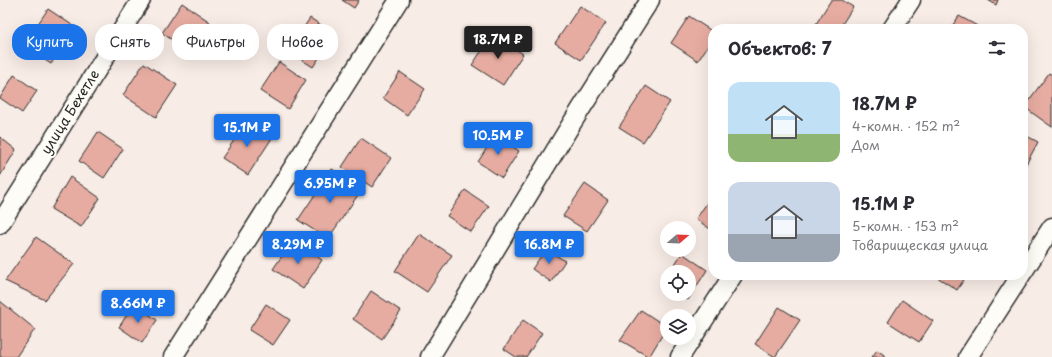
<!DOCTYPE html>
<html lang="ru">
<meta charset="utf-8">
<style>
:root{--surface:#fff;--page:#f7f7f7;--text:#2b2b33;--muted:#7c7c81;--accent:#1a73e8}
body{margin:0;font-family:"Playpen Sans",sans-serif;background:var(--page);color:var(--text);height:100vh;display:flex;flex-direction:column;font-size:15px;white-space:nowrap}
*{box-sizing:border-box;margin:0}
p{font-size:13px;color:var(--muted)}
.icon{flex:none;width:22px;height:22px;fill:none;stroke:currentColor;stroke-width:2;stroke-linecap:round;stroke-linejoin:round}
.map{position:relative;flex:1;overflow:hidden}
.drawer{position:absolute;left:708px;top:24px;width:320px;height:256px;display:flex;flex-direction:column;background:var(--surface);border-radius:16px;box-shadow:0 4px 16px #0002}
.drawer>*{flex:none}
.guide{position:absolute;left:12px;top:24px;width:380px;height:36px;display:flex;gap:8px}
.needle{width:26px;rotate:71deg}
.fabs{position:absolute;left:660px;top:221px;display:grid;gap:8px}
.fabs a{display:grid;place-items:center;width:36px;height:36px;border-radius:50%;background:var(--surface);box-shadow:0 4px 16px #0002;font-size:20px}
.price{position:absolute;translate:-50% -34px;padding:0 9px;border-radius:4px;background:var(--accent);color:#fff;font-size:13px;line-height:26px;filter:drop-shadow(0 1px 2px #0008)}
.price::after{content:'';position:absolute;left:50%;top:24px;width:12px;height:9px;margin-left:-6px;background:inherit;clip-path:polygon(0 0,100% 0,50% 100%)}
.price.selected{background:#222;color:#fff}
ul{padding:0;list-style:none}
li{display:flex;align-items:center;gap:12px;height:100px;padding:0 20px}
li span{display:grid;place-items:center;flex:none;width:112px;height:80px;border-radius:12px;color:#555}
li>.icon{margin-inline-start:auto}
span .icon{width:48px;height:48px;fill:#fffc;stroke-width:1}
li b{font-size:17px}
h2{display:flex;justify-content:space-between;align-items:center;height:48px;padding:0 20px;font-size:17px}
.chip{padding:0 14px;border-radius:16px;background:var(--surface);box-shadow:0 4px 16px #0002;font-size:14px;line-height:36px}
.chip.selected{background:var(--accent);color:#fff}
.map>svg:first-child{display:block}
.building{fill:#e6aca1;stroke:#2b2b2b}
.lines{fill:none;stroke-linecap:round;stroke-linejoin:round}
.minor-casing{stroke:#2b2b2b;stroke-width:21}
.minor{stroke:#fdfcf7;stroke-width:18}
.labels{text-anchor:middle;stroke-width:4;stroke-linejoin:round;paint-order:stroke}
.street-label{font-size:14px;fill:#2b2b2b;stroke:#fdfcf7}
</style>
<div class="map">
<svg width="1052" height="357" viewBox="0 0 1052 357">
<rect width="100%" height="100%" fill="#f8ece6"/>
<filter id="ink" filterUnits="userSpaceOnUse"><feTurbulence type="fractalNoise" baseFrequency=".025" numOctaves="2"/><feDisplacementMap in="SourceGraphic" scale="8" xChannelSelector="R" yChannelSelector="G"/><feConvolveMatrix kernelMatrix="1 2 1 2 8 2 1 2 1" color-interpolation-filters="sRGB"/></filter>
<g filter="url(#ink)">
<g class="building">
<polygon points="342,0 359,0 354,8"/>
<polygon points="831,0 842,0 853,7 839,29 824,29 816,24"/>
<polygon points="988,0 998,0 996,5"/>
<polygon points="182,3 210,22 190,52 162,33"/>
<polygon points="580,6 606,23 581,60 555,43"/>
<polygon points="48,9 75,27 51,64 23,46"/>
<polygon points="689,16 713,32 713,38 698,61 671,43"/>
<polygon points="959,16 983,29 950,29"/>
<polygon points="310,18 335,34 313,67 288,51"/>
<polygon points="493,34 523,54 503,85 472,65"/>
<polygon points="279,62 306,80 288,109 260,91"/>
<polygon points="144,63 177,85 156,117 123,95"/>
<polygon points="400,72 425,89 407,115 383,98"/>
<polygon points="1049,73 1052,75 1052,127 1024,107"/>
<polygon points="14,75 37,91 22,113 0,98"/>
<polygon points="646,86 670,102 643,142 619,127"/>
<polygon points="247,121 272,138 248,175 222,158"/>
<polygon points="98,132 123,149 104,178 79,161"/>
<polygon points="1023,134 1038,142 1023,170"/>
<polygon points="495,135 519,151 502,178 478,162"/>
<polygon points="0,137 16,150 0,176"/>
<polygon points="361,138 391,158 372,187 342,167"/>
<polygon points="332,169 362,189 328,239 298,220"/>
<polygon points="70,177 100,198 81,227 51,209"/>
<polygon points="585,184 608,200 587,231 563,216"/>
<polygon points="465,190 489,206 471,232 447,216"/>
<polygon points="713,194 713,231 696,219"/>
<polygon points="419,234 452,255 427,292 395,271"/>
<polygon points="36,237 74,264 45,300 5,281"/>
<polygon points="293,240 322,260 303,289 273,269"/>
<polygon points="546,249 565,261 551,282 532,269"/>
<polygon points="682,253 707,270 688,300 679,294 689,294 689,272 670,272"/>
<polygon points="934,275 967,275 957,290"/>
<polygon points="667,276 667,286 662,283"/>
<polygon points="371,291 401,311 382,339 353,319"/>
<polygon points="902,300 933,321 919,342 888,322"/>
<polygon points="0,301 35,329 16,357 0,357"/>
<polygon points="134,304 157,320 142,343 119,327"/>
<polygon points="266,304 290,320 273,345 249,330"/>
<polygon points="779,307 800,320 775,357 755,344"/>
<polygon points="641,310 667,327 649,357 620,340"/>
<polygon points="523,320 542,333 526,357 516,357 504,349"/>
<polygon points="877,350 887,357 872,357"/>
</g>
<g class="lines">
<g class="minor-casing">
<g id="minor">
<polyline points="892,29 911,0"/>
<polyline points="0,224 141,0"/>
<polyline points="1023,272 1052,227"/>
<polyline points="173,357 399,0"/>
<polyline points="430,357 572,123 650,0"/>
<polyline points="680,357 733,275"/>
<polyline points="968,357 1021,275"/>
</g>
</g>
<use href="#minor" class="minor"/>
</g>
</g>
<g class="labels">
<g class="street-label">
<text transform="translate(70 112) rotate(-58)" y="5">улица Бехетле</text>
</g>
</g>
</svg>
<div class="fabs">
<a><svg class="needle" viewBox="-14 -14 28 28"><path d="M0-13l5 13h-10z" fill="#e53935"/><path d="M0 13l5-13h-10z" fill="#7c7c81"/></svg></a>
<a><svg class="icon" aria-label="locate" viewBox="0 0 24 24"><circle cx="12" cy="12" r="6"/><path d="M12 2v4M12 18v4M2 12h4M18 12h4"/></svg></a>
<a><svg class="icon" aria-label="layers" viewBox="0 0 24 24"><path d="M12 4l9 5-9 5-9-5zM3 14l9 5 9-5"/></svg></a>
</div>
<b class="price selected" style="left:498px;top:60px">18.7M ₽</b>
<b class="price" style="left:247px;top:148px">15.1M ₽</b>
<b class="price" style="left:498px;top:156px">10.5M ₽</b>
<b class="price" style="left:330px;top:204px">6.95M ₽</b>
<b class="price" style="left:298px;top:265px">8.29M ₽</b>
<b class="price" style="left:549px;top:265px">16.8M ₽</b>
<b class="price" style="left:138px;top:324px">8.66M ₽</b>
<div class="guide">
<a class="chip selected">Купить</a>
<a class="chip">Снять</a>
<a class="chip">Фильтры</a>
<a class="chip">Новое</a>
</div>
<section class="drawer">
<h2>Объектов: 7<svg class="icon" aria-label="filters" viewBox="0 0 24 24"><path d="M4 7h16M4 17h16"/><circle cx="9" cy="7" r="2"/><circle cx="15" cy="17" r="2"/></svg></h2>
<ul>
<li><span style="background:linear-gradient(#bfe0f5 65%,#8fb573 0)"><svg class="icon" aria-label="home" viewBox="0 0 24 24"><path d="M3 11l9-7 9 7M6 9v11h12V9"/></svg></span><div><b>18.7M ₽</b><p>4-комн. · 152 m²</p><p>Дом</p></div></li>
<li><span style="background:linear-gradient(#c9d6e8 65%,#9aa5b1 0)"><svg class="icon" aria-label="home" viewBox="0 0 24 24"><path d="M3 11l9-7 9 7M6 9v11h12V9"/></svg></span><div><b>15.1M ₽</b><p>5-комн. · 153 m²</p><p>Товарищеская улица</p></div></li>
</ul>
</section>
</div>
